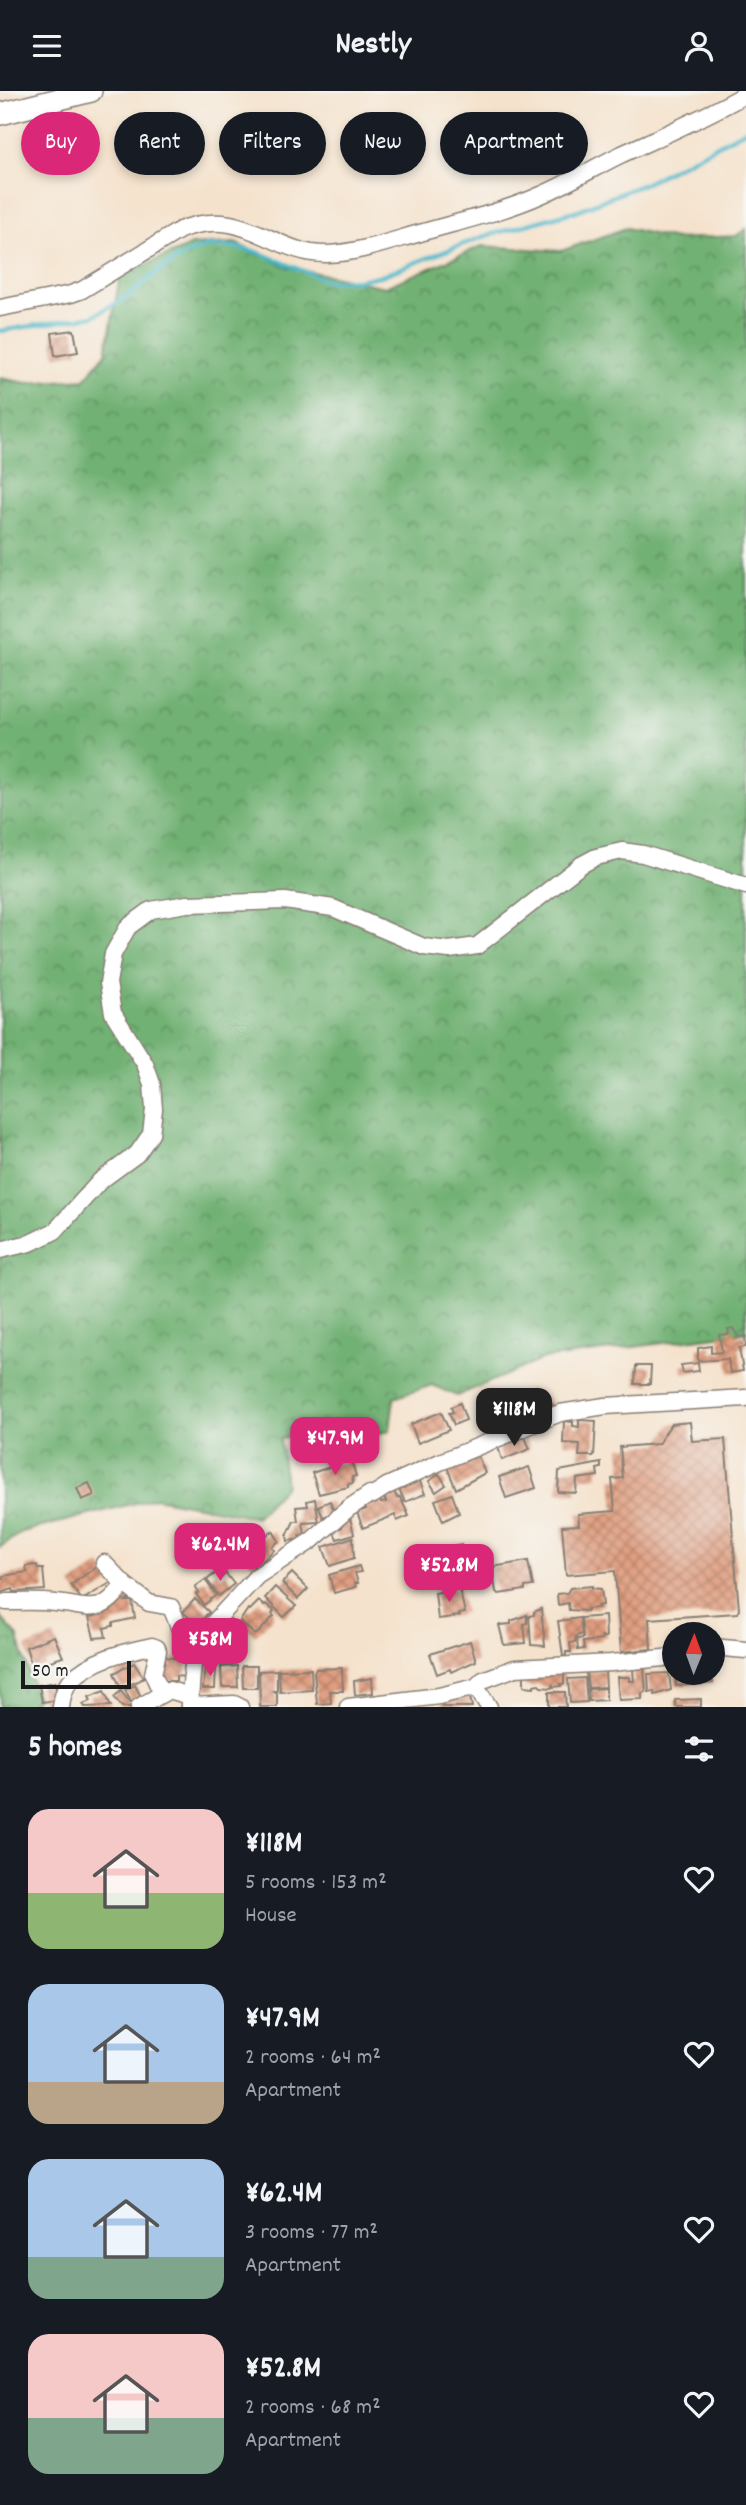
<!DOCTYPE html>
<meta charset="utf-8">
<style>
:root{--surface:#171b24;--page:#242831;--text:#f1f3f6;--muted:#9ea1a6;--accent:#db2777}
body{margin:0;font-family:Dekko,sans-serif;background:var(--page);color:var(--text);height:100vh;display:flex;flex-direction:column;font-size:26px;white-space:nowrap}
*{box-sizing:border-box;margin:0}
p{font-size:23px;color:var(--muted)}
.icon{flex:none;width:38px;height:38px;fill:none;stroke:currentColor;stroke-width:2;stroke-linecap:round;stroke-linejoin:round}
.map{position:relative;height:1616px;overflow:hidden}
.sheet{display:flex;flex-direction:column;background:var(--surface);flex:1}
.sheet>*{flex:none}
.top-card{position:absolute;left:21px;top:21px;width:705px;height:63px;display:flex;gap:14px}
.needle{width:46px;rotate:1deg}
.buttons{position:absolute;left:662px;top:1531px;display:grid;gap:14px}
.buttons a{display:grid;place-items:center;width:63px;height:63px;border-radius:50%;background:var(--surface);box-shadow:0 4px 10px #0003;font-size:35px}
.scale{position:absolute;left:21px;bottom:18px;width:110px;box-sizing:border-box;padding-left:7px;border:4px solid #1c1c1c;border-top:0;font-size:19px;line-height:24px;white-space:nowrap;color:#1c1c1c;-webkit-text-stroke:5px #f6f6f2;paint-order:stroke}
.price{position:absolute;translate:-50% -60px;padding:0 16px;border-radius:14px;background:var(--accent);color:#fff;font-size:23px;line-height:46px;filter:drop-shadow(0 2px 4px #0008)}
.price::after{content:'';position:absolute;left:50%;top:42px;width:21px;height:16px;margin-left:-10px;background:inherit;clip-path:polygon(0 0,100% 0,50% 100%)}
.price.current{background:#222;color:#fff}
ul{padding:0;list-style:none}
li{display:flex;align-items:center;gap:21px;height:175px;padding:0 28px}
li span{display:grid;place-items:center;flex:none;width:196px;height:140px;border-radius:21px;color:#555}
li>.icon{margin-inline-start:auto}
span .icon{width:84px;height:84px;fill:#fffc;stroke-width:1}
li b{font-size:30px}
h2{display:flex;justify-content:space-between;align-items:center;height:84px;padding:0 28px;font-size:30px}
.tag{padding:0 24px;border-radius:32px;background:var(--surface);box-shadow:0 4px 10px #0003;font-size:24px;line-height:63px}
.tag.current{background:var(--accent);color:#fff}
header{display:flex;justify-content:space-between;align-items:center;height:91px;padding:0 28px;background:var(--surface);font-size:32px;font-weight:700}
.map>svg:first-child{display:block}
.forest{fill:url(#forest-crowns);stroke:#466648;stroke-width:2}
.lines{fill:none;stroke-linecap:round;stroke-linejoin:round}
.stream{stroke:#4cb7c9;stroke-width:4.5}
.building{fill:url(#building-cross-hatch)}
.minor-casing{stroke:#887f74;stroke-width:19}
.tertiary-casing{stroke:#887f74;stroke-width:24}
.minor{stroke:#fff;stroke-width:16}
.tertiary{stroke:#fff;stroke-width:21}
</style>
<header><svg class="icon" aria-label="menu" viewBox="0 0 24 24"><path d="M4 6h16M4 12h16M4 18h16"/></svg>Nestly<svg class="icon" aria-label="person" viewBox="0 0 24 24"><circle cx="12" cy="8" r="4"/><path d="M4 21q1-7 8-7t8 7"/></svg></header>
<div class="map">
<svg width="746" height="1616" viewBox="0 0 746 1616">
<defs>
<pattern id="forest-crowns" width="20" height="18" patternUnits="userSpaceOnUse" patternTransform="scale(1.75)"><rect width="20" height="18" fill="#71b173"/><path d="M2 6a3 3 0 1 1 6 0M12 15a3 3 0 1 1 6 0" fill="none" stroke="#5c8f5e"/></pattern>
<pattern id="building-cross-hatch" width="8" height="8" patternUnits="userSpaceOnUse" patternTransform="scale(1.75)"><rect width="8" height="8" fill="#e09e80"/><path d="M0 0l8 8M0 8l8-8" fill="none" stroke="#b58068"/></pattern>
</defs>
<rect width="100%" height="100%" fill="#f6f6f2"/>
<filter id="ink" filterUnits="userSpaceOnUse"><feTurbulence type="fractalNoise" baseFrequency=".0143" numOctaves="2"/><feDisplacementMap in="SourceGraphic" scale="14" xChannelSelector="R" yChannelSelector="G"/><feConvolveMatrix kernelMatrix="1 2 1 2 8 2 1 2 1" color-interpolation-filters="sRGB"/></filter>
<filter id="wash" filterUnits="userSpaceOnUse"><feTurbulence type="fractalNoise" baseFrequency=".00686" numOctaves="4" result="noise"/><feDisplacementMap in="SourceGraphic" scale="28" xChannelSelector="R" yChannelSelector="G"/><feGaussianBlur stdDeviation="1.57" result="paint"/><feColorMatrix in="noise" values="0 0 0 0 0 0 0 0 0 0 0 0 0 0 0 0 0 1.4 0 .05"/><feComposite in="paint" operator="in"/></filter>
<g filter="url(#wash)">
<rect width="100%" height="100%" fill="#f5e2cc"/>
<g class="forest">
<polygon points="626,137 675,148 736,145 746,138 746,1241 543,1268 457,1305 432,1294 394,1307 390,1339 346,1353 337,1330 280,1348 286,1394 256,1426 155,1407 22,1441 0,1456 0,287 27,292 85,288 106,262 120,185 192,154 235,152 288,176 385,196 482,155 561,160"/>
<polygon points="0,1526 17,1544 37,1607 29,1615 0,1616"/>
</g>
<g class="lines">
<polyline class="stream" points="0,240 93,225 125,207 156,182 184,164 207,155 235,156 257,161 328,190 359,189 383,184 482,146 576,120 646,92 746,39"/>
</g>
<g id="blocks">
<g class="building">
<polygon points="74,239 78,261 55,265 52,242"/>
<polygon points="733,1237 738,1246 745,1245 746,1256 739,1257 743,1280 730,1282 728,1268 698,1270 698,1257 711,1255 711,1262 722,1261 719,1244 729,1243 728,1238"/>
<polygon points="698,1272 699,1280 683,1282 681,1274"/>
<polygon points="636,1275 651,1275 650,1293 635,1293"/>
<polygon points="531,1299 533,1303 538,1301 541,1308 545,1306 547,1311 549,1310 555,1317 536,1324 536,1322 520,1330 510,1311 525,1306 523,1303"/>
<polygon points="504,1309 511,1328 493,1334 496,1343 489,1346 482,1323 488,1321 486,1316"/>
<polygon points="460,1312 466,1329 454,1334 449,1322 453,1321 451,1316"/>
<polygon points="441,1321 449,1339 418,1352 411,1333"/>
<polygon points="579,1329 596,1330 594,1365 579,1365 580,1353 563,1352 564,1330 573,1331 573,1335 579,1336"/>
<polygon points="690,1331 692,1350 725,1348 739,1519 737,1522 649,1528 651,1558 621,1561 615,1480 566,1484 562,1435 579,1434 578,1423 615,1420 612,1388 623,1387 620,1356 658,1353 671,1333"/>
<polygon points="331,1343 338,1358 327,1364 319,1349"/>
<polygon points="525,1346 530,1358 502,1369 498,1356"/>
<polygon points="478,1365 485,1382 456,1398 447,1376"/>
<polygon points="351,1369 356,1385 352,1386 353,1392 348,1393 348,1396 319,1403 312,1382"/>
<polygon points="601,1372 601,1377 597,1378 598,1385 577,1388 576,1402 558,1401 559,1380"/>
<polygon points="529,1376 536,1397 506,1407 499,1386"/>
<polygon points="439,1383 446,1394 436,1401 429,1390"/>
<polygon points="419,1388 425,1403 405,1411 398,1396"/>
<polygon points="89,1392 94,1404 82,1409 77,1397"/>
<polygon points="394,1400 397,1407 400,1406 409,1425 397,1430 395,1424 363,1437 357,1421 366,1418 365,1415 376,1410 376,1412 380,1409 381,1412 386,1411 383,1404"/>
<polygon points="452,1403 459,1422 443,1430 435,1409"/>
<polygon points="315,1408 319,1431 303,1432 305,1443 299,1444 300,1448 288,1450 287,1445 294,1430 298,1430 296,1416 308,1415 307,1410"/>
<polygon points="330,1410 335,1422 323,1426 318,1415"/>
<polygon points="350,1427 354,1443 337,1448 333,1439 342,1436 341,1433"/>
<polygon points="273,1440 279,1450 272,1456 274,1459 255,1477 249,1470 250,1455"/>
<polygon points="353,1446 354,1467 330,1475 323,1456"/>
<polygon points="461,1453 467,1480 428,1486 423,1463"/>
<polygon points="528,1470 533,1495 525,1496 525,1499 499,1503 496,1501 492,1476"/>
<polygon points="100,1473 112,1491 82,1509 71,1494"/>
<polygon points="37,1474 38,1478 43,1478 45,1499 14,1501 13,1498 0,1502 0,1488 3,1488 3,1485 27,1481 26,1475"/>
<polygon points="359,1475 361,1481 355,1482 358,1492 355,1492 356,1496 334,1502 329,1484"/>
<polygon points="217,1481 221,1486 226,1483 234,1493 219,1505 207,1489"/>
<polygon points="292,1482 308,1498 298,1508 282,1492"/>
<polygon points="205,1489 216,1504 204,1514 196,1503 199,1502 195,1496"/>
<polygon points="592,1495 592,1497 601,1498 603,1514 597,1515 598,1517 587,1518 587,1520 569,1519 568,1512 558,1514 557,1503 567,1502 570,1497"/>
<polygon points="275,1496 296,1515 284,1526 265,1507"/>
<polygon points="459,1497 465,1522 459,1523 460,1525 438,1528 435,1502"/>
<polygon points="124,1500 131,1506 126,1510 132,1510 135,1527 113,1532 113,1535 104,1537 106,1546 94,1547 89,1526 94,1525 93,1521"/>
<polygon points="195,1508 209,1521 197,1534 183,1521"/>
<polygon points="259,1510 264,1515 266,1513 274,1520 272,1523 274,1525 257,1543 254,1543 240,1530 248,1518 250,1519"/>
<polygon points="541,1518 545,1555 531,1554 529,1525 534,1524 534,1521"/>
<polygon points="527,1524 527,1532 524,1533 526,1552 504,1554 499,1534 511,1533 511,1530"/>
<polygon points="605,1525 606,1546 602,1546 602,1549 583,1551 584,1558 578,1559 577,1548 583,1547 581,1527"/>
<polygon points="580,1527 582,1543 576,1545 575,1551 570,1552 571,1561 566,1561 566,1565 563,1565 558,1530"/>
<polygon points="229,1528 243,1539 226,1559 213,1547"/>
<polygon points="54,1545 63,1566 44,1572 45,1575 33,1579 26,1556"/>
<polygon points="470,1550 476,1570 451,1581 450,1578 437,1583 430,1563"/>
<polygon points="218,1558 218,1569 206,1569 206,1559"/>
<polygon points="180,1561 187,1565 185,1586 176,1585 176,1590 163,1590 161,1571 165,1571 165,1566 175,1567"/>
<polygon points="134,1572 144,1587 121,1598 114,1582"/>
<polygon points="205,1575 216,1576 215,1598 203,1598"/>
<polygon points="237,1575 238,1596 222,1596 221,1576"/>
<polygon points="242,1575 257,1575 257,1597 243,1597"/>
<polygon points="342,1577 343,1600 330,1600 331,1612 317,1613 314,1581 316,1578"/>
<polygon points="644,1577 646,1601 642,1602 642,1608 619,1609 617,1586 629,1586 629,1590 634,1590 633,1578"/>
<polygon points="311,1578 312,1599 280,1601 279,1579"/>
<polygon points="277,1579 277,1600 274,1600 277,1602 277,1616 260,1616 259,1580"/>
<polygon points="605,1580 606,1596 588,1597 586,1581"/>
<polygon points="564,1582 564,1593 560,1593 561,1595 553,1596 553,1593 551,1597 541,1596 538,1593 534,1594 534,1596 524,1595 524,1583"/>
<polygon points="669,1582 671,1599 655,1604 654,1600 649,1601 648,1583"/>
<polygon points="675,1582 712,1582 713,1592 676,1595"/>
<polygon points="372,1587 373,1602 355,1604 354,1590"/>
<polygon points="585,1587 587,1611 570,1612 568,1588"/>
<polygon points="55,1591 58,1609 42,1611 39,1594"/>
<polygon points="135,1594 142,1608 132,1613 125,1599"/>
<polygon points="606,1597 606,1609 589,1610 588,1598"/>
<polygon points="104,1600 111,1615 85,1616 83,1613 91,1610 89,1606"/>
<polygon points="121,1600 132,1614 130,1616 122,1616 114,1606"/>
<polygon points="549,1601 565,1601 566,1616 549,1616"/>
<polygon points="468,1605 470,1606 472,1616 442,1616 441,1612"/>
<polygon points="701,1608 701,1616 676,1616 675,1609"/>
</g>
</g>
</g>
<g filter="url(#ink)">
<use href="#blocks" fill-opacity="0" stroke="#887f74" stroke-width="2"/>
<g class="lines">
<g class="minor-casing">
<g id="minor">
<path d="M0,217l71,-14 11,-4 98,-60c64,-26 93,25 147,24 31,-1 64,-13 93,-21 41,-12 83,-21 121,-38 28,-12 54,-28 81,-41 42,-19 84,-37 124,-60"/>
<polyline points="0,1159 30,1152 55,1140 100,1090 137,1063 151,1043 154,1018 152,993 145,973 113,922 108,892 113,863 128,836 151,819 187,813 285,810 333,817 424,856 449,859 477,855 581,774 596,766 622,760 643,763 746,795"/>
<polyline points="104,1472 124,1493 149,1512 171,1516 183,1546 198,1552"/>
<path d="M6,1511c16,0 33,-1 50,1 33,3 44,15 68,-19"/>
<polyline points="712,1556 746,1559"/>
<polyline points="476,1596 489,1616"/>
<polyline points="190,1615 234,1613 240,1616"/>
<path d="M61,1616c1,-9 3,-19 9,-26 22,-22 53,-29 82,-35l5,2 1,3 -5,23 9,20"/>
<polyline points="139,1616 169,1599 190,1605"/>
<path d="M190,1616c1,-25 1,-53 15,-75l52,-56 54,-35 38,-33 21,-14 3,1 14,-9 53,-24 120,-49 45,-7 141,-8"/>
<polyline points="348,1616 439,1605 476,1596 483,1589 515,1577 611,1572 674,1566"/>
</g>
</g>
<g class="tertiary-casing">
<polyline id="tertiary" points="0,23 91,0"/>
</g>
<use href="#minor" class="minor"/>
<use href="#tertiary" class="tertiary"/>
</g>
</g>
</svg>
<div class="buttons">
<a><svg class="needle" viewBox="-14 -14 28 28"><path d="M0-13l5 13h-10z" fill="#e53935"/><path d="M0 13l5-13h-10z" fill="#9ea1a6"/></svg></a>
</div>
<div class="scale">50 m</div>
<b class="price current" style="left:514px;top:1357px">¥118M</b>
<b class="price" style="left:335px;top:1386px">¥47.9M</b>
<b class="price" style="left:220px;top:1492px">¥62.4M</b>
<b class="price" style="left:449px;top:1513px">¥52.8M</b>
<b class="price" style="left:210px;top:1587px">¥58M</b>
<div class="top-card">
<a class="tag current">Buy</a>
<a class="tag">Rent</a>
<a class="tag">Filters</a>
<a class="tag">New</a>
<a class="tag">Apartment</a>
</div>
</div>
<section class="sheet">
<h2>5 homes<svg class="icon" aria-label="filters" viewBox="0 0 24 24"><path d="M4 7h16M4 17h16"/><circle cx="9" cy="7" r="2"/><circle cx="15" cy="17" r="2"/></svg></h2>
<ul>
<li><span style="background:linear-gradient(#f6c9c9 60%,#8fb573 0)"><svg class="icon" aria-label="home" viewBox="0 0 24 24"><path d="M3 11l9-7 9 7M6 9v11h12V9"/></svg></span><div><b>¥118M</b><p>5 rooms · 153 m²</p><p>House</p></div><svg class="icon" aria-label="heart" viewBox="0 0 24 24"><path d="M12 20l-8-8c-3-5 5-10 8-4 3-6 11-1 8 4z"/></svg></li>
<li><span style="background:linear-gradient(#a9c7e8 70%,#b9a48a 0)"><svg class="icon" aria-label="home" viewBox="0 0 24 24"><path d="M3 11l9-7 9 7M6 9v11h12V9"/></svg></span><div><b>¥47.9M</b><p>2 rooms · 64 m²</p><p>Apartment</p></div><svg class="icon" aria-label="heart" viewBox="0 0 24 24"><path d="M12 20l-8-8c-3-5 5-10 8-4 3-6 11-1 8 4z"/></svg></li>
<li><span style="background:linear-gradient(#a9c7e8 70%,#7fa58c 0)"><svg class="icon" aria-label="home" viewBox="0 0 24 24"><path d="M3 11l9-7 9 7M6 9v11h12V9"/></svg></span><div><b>¥62.4M</b><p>3 rooms · 77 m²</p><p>Apartment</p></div><svg class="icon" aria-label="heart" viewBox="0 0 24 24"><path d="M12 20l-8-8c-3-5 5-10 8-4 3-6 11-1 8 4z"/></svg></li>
<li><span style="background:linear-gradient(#f6c9c9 60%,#7fa58c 0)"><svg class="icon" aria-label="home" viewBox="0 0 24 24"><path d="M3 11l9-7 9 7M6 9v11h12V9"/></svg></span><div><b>¥52.8M</b><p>2 rooms · 68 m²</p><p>Apartment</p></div><svg class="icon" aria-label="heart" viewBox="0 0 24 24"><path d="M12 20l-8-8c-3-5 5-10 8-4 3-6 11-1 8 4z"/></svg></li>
</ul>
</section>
